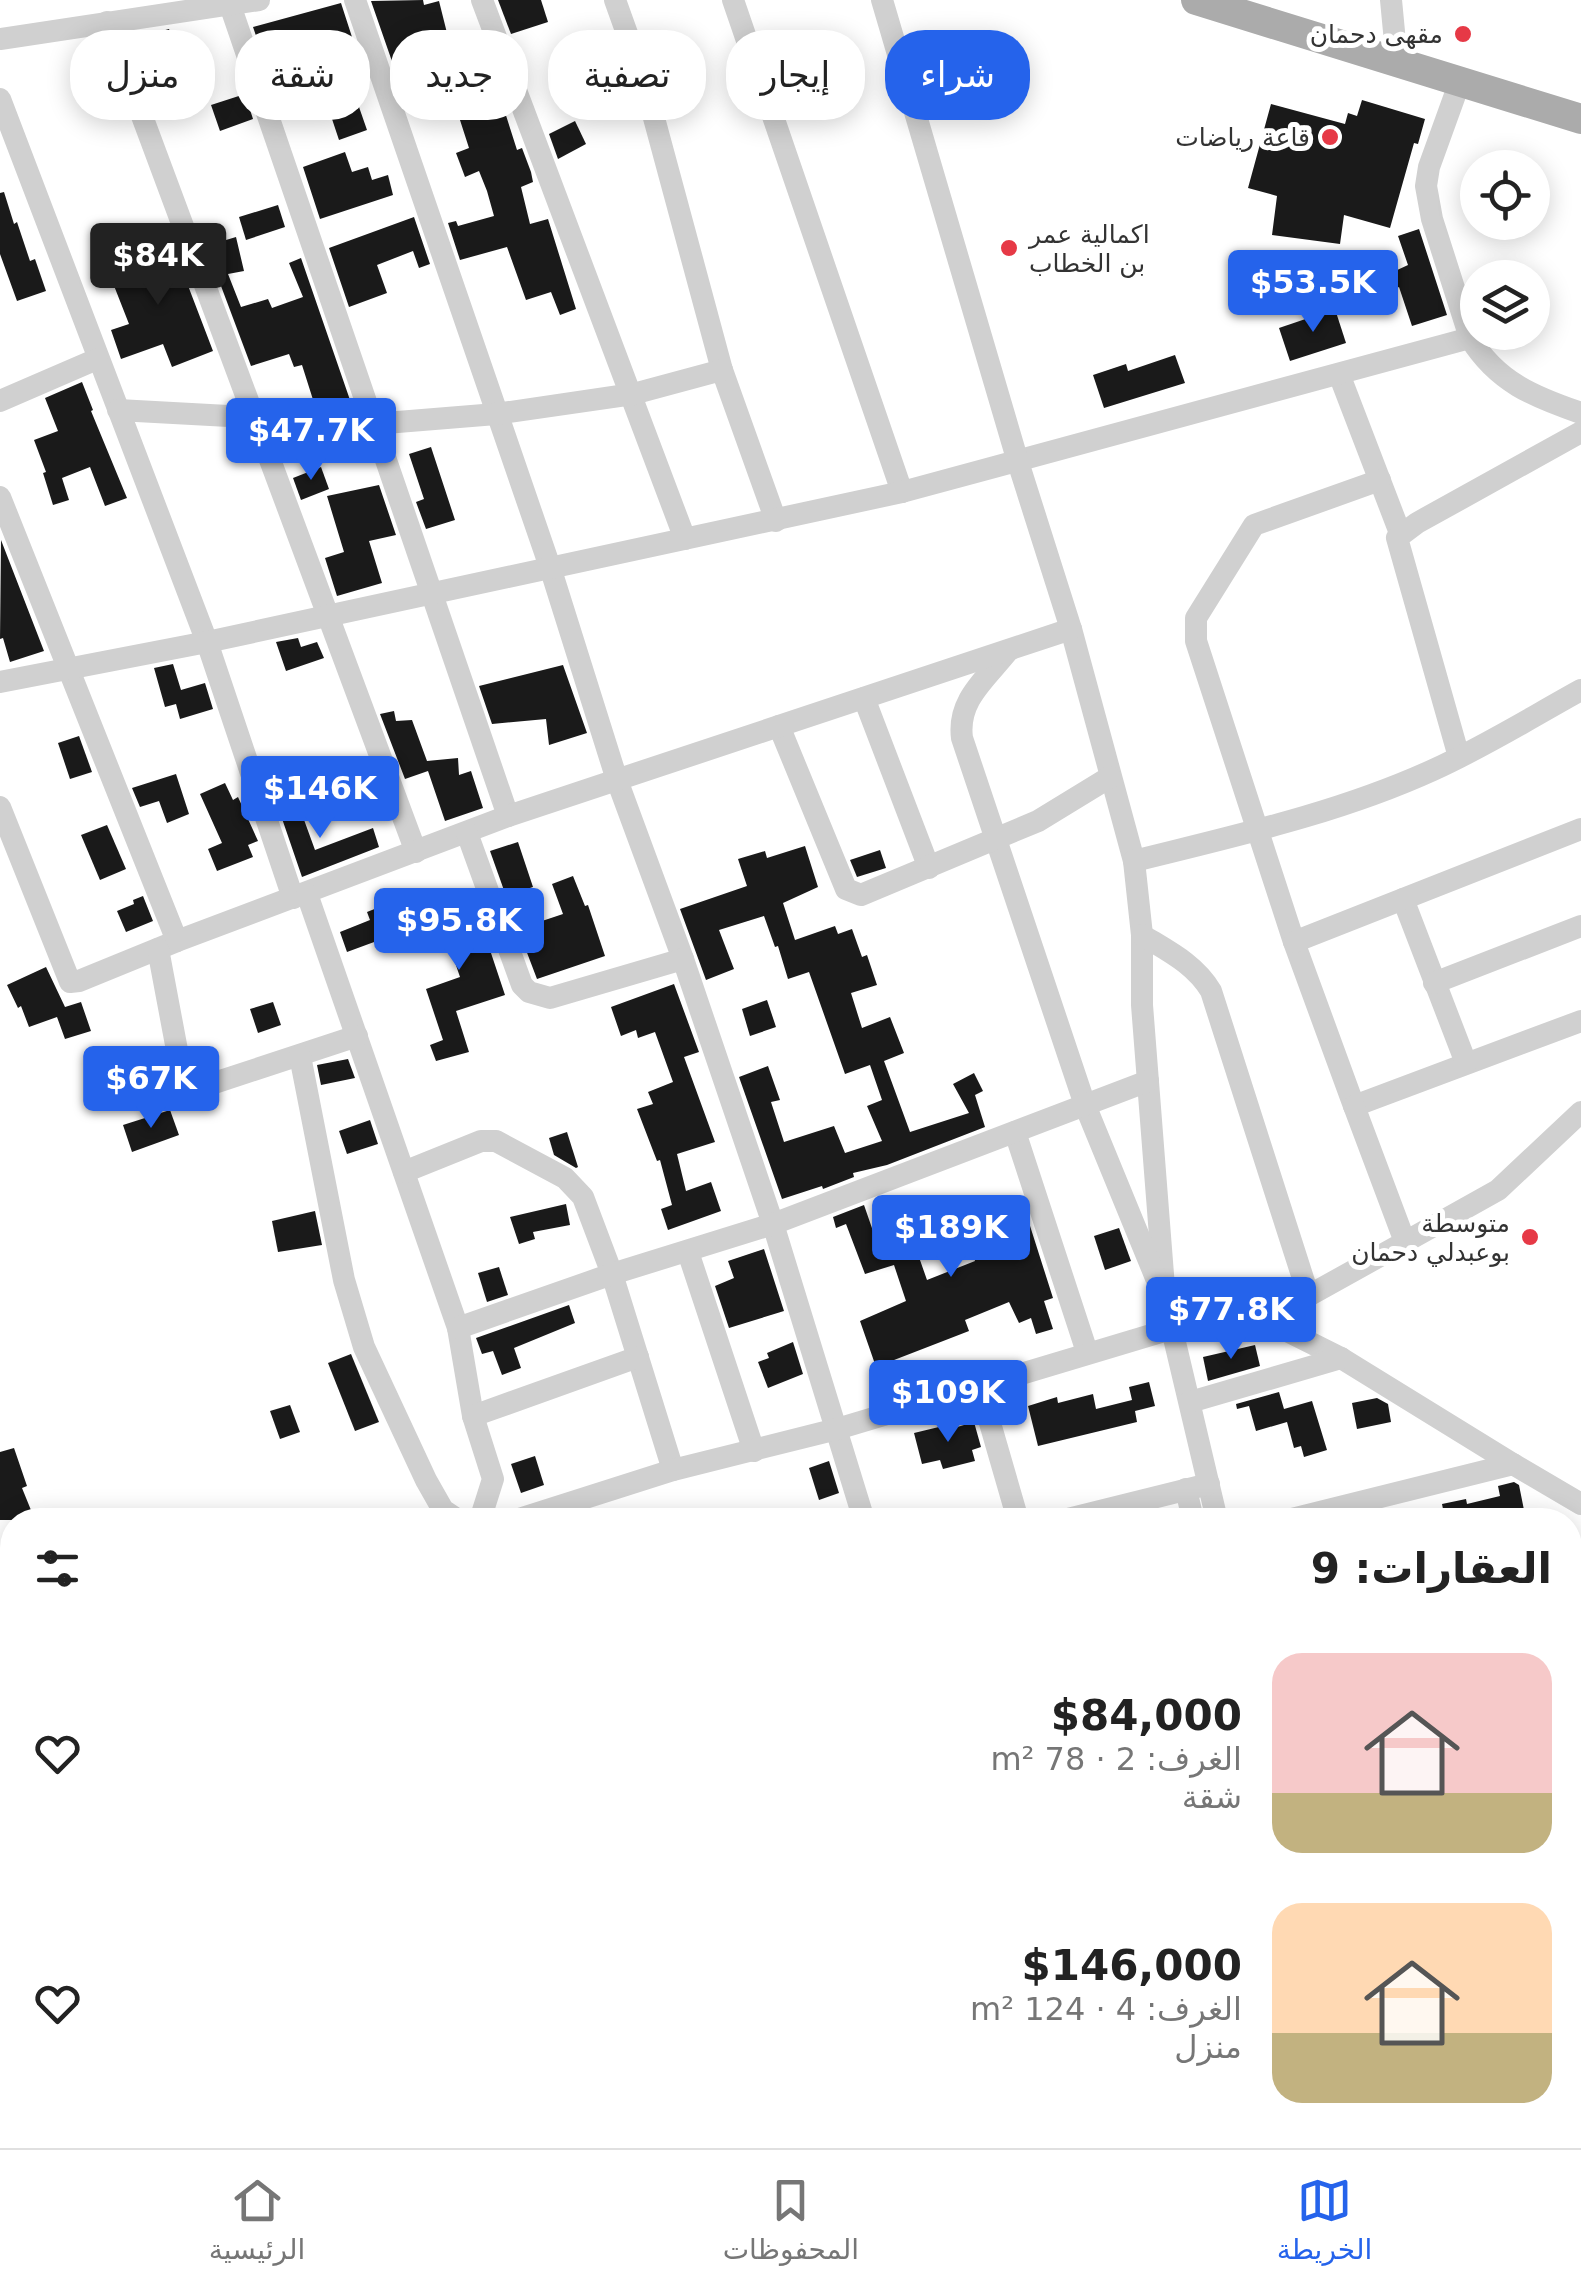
<!DOCTYPE html>
<html lang="ar">
<meta charset="utf-8">
<style>
:root{--surface:#fff;--page:#f6f6f6;--text:#222;--muted:#767676;--line:#e0e0e0;--accent:#2563eb}
body{margin:0;font-family:"DejaVu Sans","Noto Naskh Arabic",sans-serif;background:var(--page);color:var(--text);direction:rtl;height:100vh;display:flex;flex-direction:column;font-size:38px;white-space:nowrap}
*{box-sizing:border-box;margin:0}
p{font-size:32px;color:var(--muted)}
.icon{flex:none;width:55px;height:55px;fill:none;stroke:currentColor;stroke-width:2;stroke-linecap:round;stroke-linejoin:round}
.map{position:relative;flex:1;overflow:hidden;direction:ltr}
.side{position:absolute;left:0px;top:1508px;width:1582px;height:642px;display:flex;flex-direction:column;background:var(--surface);border-radius:40px 40px 0 0;box-shadow:0 5px 25px #0003;direction:rtl}
.side>*{flex:none}
.top-card{position:absolute;left:30px;top:30px;width:1000px;height:90px;direction:rtl;display:flex;gap:20px}
.controls{position:absolute;left:1460px;top:150px;display:grid;gap:20px}
.controls a{display:grid;place-items:center;width:90px;height:90px;border-radius:50%;background:var(--surface);box-shadow:0 5px 25px #0003;font-size:50px}
.price{position:absolute;translate:-50% -85px;padding:0 22px;border-radius:10px;background:var(--accent);color:#fff;font-size:32px;line-height:65px;filter:drop-shadow(0 2px 5px #0008)}
.price::after{content:'';position:absolute;left:50%;top:60px;width:30px;height:22px;margin-left:-15px;background:inherit;clip-path:polygon(0 0,100% 0,50% 100%)}
.price.on{background:#222;color:#fff}
ul{padding:0;list-style:none}
li{display:flex;align-items:center;gap:30px;height:250px;padding:0 30px}
li span{display:grid;place-items:center;flex:none;width:280px;height:200px;border-radius:30px;color:#555}
li>.icon{margin-inline-start:auto}
span .icon{width:120px;height:120px;fill:#fffc;stroke-width:1}
li b{font-size:42px}
h2{display:flex;justify-content:space-between;align-items:center;height:120px;padding:0 30px;font-size:42px}
.chip{padding:0 35px;border-radius:40px;background:var(--surface);box-shadow:0 5px 25px #0003;font-size:35px;line-height:90px}
.chip.on{background:var(--accent);color:#fff}
.tabs{display:flex;justify-content:space-around;align-items:center;height:140px;border-top:2px solid var(--line);background:var(--surface);font-size:28px;color:var(--muted)}
.tabs a{display:grid;justify-items:center;gap:5px}
.tabs .on{color:var(--accent)}
.map>svg:first-child{display:block}
.building{fill:#1a1a1a}
.lines{fill:none;stroke-linecap:round;stroke-linejoin:round}
.path{stroke:#cdcdcd;stroke-width:4;stroke-dasharray:5 5;stroke-linecap:butt}
.minor{stroke:#d0d0d0;stroke-width:22}
.major{stroke:#ababab;stroke-width:30}
.poi-dot{fill:#e63946;stroke:#fff;stroke-width:4}
.labels{text-anchor:middle;stroke-width:10;stroke-linejoin:round;paint-order:stroke}
.poi-label{font-size:25px;fill:#333;stroke:#fff;text-anchor:end}
</style>
<div class="map">
<svg width="1581" height="2148" viewBox="0 0 1581 2148">
<rect width="100%" height="100%" fill="#fff"/>
<g class="building">
<polygon points="423,0 424,5 439,1 448,37 454,36 463,73 490,65 517,150 522,148 531,172 533,182 521,187 530,224 548,219 576,309 560,315 551,292 526,300 507,247 460,260 448,223 456,221 458,226 494,216 487,191 479,171 465,177 456,153 469,148 440,58 395,70 371,1"/>
<polygon points="498,0 541,0 548,22 511,34"/>
<polygon points="341,3 362,68 320,82 318,75 274,88 253,27"/>
<polygon points="169,29 191,90 153,103 130,40"/>
<polygon points="92,65 101,106 87,110 81,92 77,93 71,70"/>
<polygon points="245,94 253,119 220,131 211,105"/>
<polygon points="1362,100 1425,119 1418,144 1414,143 1390,228 1344,215 1340,244 1272,235 1277,196 1248,188 1271,104 1345,124 1348,113 1357,116"/>
<polygon points="359,107 367,130 339,140 331,116"/>
<polygon points="575,121 586,144 558,159 549,134"/>
<polygon points="345,152 352,172 368,167 372,180 388,175 393,195 320,219 303,167"/>
<polygon points="4,192 14,224 17,222 30,261 35,259 46,291 17,301 0,254 0,193"/>
<polygon points="278,205 285,227 246,240 239,217"/>
<polygon points="414,217 430,264 419,268 413,251 377,265 387,293 349,307 329,248"/>
<polygon points="1419,229 1447,315 1412,326 1399,287 1373,299 1367,284 1408,265 1398,236"/>
<polygon points="236,237 244,271 228,274 241,307 268,299 272,308 303,297 289,263 301,258 350,400 330,407 315,406 302,365 294,367 289,354 251,366 206,246"/>
<polygon points="148,244 152,256 174,249 213,351 172,367 163,344 121,359 111,330 129,324 109,273 131,265 126,250"/>
<polygon points="1335,309 1346,343 1290,361 1279,328"/>
<polygon points="1175,355 1185,383 1104,408 1093,375 1126,364 1128,371"/>
<polygon points="82,382 93,410 91,411 127,498 105,506 90,467 62,478 69,500 53,505 43,473 46,472 34,440 58,431 45,398"/>
<polygon points="431,447 455,520 426,529 416,502 424,499 409,454"/>
<polygon points="321,467 329,489 301,500 293,478"/>
<polygon points="379,485 396,535 369,541 382,583 337,596 325,558 344,552 327,496"/>
<polygon points="1,540 44,651 10,662 3,638 0,639"/>
<polygon points="298,638 301,647 317,642 324,658 286,671 276,642"/>
<polygon points="173,664 181,690 205,683 213,709 180,719 176,704 165,707 154,668"/>
<polygon points="563,665 587,733 549,745 546,719 492,724 479,686"/>
<polygon points="394,711 396,721 412,720 427,761 458,758 459,775 471,771 483,808 445,821 428,771 405,779 380,714"/>
<polygon points="79,736 92,772 70,779 58,743"/>
<polygon points="176,774 189,814 167,823 159,801 140,807 132,788"/>
<polygon points="225,783 233,800 238,797 258,841 248,845 253,857 217,871 208,849 222,843 200,794"/>
<polygon points="295,795 315,850 373,828 379,847 302,877 276,801"/>
<polygon points="107,825 126,869 100,880 81,835"/>
<polygon points="518,842 533,887 506,896 490,851"/>
<polygon points="805,846 818,887 783,903 795,940 835,926 838,934 852,929 862,957 867,955 877,985 851,993 862,1028 890,1017 904,1053 884,1061 910,1132 969,1113 953,1084 974,1073 983,1091 975,1095 985,1127 887,1165 853,1173 854,1177 823,1189 822,1186 782,1199 739,1077 768,1066 780,1100 771,1102 784,1142 834,1126 845,1153 882,1141 867,1106 882,1100 870,1065 845,1074 809,972 788,979 778,946 775,947 764,916 719,930 734,969 706,980 680,909 747,886 738,859 765,851 767,858"/>
<polygon points="880,850 886,868 857,877 850,860"/>
<polygon points="573,876 585,906 588,905 605,956 537,979 518,929 563,914 552,884"/>
<polygon points="143,896 153,921 126,932 117,911 134,904 133,900"/>
<polygon points="392,902 404,931 347,952 340,932 370,920 367,912"/>
<polygon points="471,903 481,933 484,932 505,995 456,1011 469,1052 436,1061 430,1045 443,1040 426,989 460,977 448,942 425,950 414,919"/>
<polygon points="46,967 65,1007 81,1002 91,1031 65,1039 57,1017 29,1027 21,1006 18,1008 7,985"/>
<polygon points="674,984 699,1052 684,1057 715,1142 677,1154 686,1191 711,1182 721,1211 668,1230 661,1209 672,1205 660,1160 657,1161 637,1109 653,1104 648,1092 673,1082 655,1032 638,1038 636,1030 621,1036 611,1007"/>
<polygon points="767,1000 776,1027 750,1036 742,1009"/>
<polygon points="273,1002 281,1025 258,1033 250,1009"/>
<polygon points="348,1059 355,1078 321,1085 317,1065"/>
<polygon points="170,1110 179,1135 132,1152 123,1125"/>
<polygon points="370,1120 378,1144 347,1154 339,1131"/>
<polygon points="567,1132 578,1167 576,1168 554,1155 549,1138"/>
<polygon points="981,1199 988,1219 1024,1207 1053,1298 1044,1301 1053,1329 1036,1334 1031,1318 1019,1323 1009,1302 965,1320 969,1331 876,1367 860,1321 906,1301 894,1265 865,1274 846,1224 836,1228 833,1217 864,1205 873,1231 906,1220 927,1280 975,1261 960,1206"/>
<polygon points="566,1204 570,1225 533,1232 535,1239 519,1244 510,1217"/>
<polygon points="315,1211 322,1245 278,1252 272,1221"/>
<polygon points="1119,1228 1131,1261 1105,1270 1094,1236"/>
<polygon points="764,1249 784,1311 729,1328 715,1286 734,1278 728,1261"/>
<polygon points="499,1267 508,1295 487,1302 478,1273"/>
<polygon points="569,1305 575,1323 514,1348 521,1368 502,1375 493,1351 482,1354 476,1338"/>
<polygon points="793,1342 803,1374 768,1388 758,1362 769,1358 767,1353"/>
<polygon points="1255,1345 1260,1366 1208,1381 1203,1357"/>
<polygon points="351,1354 379,1422 355,1431 328,1363"/>
<polygon points="1149,1382 1155,1406 1135,1411 1137,1422 1038,1446 1028,1406 1057,1397 1058,1403 1093,1394 1096,1409 1132,1400 1129,1387"/>
<polygon points="1279,1392 1284,1409 1312,1401 1327,1450 1304,1457 1301,1446 1294,1448 1287,1422 1256,1431 1249,1406 1237,1409 1236,1404"/>
<polygon points="1377,1398 1388,1404 1391,1422 1357,1429 1352,1403"/>
<polygon points="290,1405 300,1432 280,1439 270,1411"/>
<polygon points="974,1422 981,1447 972,1450 975,1461 943,1469 940,1460 922,1464 914,1433 943,1426 944,1431"/>
<polygon points="14,1448 27,1486 22,1488 35,1520 0,1520 0,1452"/>
<polygon points="535,1456 544,1485 521,1493 511,1464"/>
<polygon points="829,1461 839,1493 819,1500 809,1468"/>
<polygon points="1514,1482 1519,1485 1526,1520 1427,1520 1426,1513 1443,1509 1442,1504 1466,1499 1467,1504 1500,1496 1498,1486"/>
</g>
<g class="lines">
<polyline class="path" points="724,2138 726,2148"/>
<g class="minor">
<polyline points="355,0 550,567 617,780 683,959 773,1224 864,1520"/>
<polyline points="482,0 685,539"/>
<polyline points="615,0 644,81 722,370 776,521"/>
<polyline points="733,0 902,492"/>
<polyline points="1391,0 1397,63"/>
<polyline points="230,5 508,816"/>
<polyline points="107,22 416,852"/>
<polyline points="0,39 259,0"/>
<polyline points="0,99 207,642 293,898"/>
<path d="M1470,338c27,44 64,59 111,75"/>
<polyline points="1339,374 1400,533"/>
<polyline points="0,401 97,359"/>
<polyline points="118,410 373,424 496,414 633,394 722,370"/>
<polyline points="1380,480 1254,525 1196,618 1196,641 1294,942 1354,1106 1581,1021"/>
<polyline points="0,497 177,941"/>
<polyline points="1071,629 1134,861 1142,935 1142,1005 1165,1300 1217,1520"/>
<path d="M1008,651c-22,28 -51,49 -46,87l123,367 71,173"/>
<polyline points="0,682 207,642 902,492 1470,338 1432,219 1426,186 1429,167 1459,84"/>
<polyline points="864,698 929,868"/>
<polyline points="779,726 846,889 861,895 1038,821 1110,777"/>
<polyline points="1459,757 1397,538 1417,523 1581,432"/>
<polyline points="0,807 70,982 79,981 177,941 508,816 1071,629 1018,462 882,0"/>
<polyline points="467,833 522,985 529,992 550,998 683,959"/>
<path d="M1134,861c100,-25 205,-48 299,-91 51,-23 99,-53 148,-80"/>
<polyline points="307,894 458,1328 473,1416 493,1479 480,1520"/>
<polyline points="1403,899 1466,1063"/>
<path d="M1142,935c26,16 53,29 69,56l97,303"/>
<polyline points="1294,942 1581,829"/>
<polyline points="158,949 183,1082 189,1088 205,1086 357,1036"/>
<polyline points="1434,983 1581,926"/>
<polyline points="300,1056 344,1280 364,1347 426,1480 443,1510 458,1520"/>
<polyline points="1015,1132 1087,1352"/>
<polyline points="404,1172 481,1141 496,1141 565,1178 583,1197 612,1274 673,1470"/>
<polyline points="1405,1242 1498,1190 1581,1112"/>
<polyline points="688,1252 754,1451"/>
<polyline points="1265,1320 1341,1358 1513,1464"/>
<polyline points="458,1328 612,1274 773,1224 1148,1081"/>
<polyline points="979,1385 1018,1520"/>
<polyline points="1190,1402 1341,1358"/>
<polyline points="473,1416 638,1357"/>
<polyline points="1186,1489 1193,1520"/>
<polyline points="516,1520 673,1470 837,1429 1171,1329 1265,1320 1405,1242 1354,1106"/>
<polyline points="1064,1520 1209,1484"/>
<polyline points="1288,1520 1513,1464 1581,1504"/>
<polyline points="1570,1605 1581,1602"/>
<polyline points="1570,1758 1581,1753"/>
</g>
<polyline class="major" points="1196,0 1581,119"/>
</g>
<g class="poi-dot">
<circle cx="1463" cy="34" r="10"/>
<circle cx="1330" cy="137" r="10"/>
<circle cx="1009" cy="248" r="10"/>
<circle cx="1530" cy="1237" r="10"/>
</g>
<g class="labels">
<g class="poi-label">
<text x="1443" y="43">مقهى دحمان</text>
<text x="1310" y="146">قاعة رياضات</text>
<text x="1029" y="243" text-anchor="start">اكمالية عمر<tspan x="1029" dy="29">بن الخطاب</tspan></text>
<text x="1510" y="1232">متوسطة<tspan x="1510" dy="29">بوعبدلي دحمان</tspan></text>
</g>
</g>
</svg>
<div class="controls">
<a><svg class="icon" aria-label="locate" viewBox="0 0 24 24"><circle cx="12" cy="12" r="6"/><path d="M12 2v4M12 18v4M2 12h4M18 12h4"/></svg></a>
<a><svg class="icon" aria-label="layers" viewBox="0 0 24 24"><path d="M12 4l9 5-9 5-9-5zM3 14l9 5 9-5"/></svg></a>
</div>
<b class="price on" style="left:158px;top:308px">$84K</b>
<b class="price" style="left:1313px;top:335px">$53.5K</b>
<b class="price" style="left:311px;top:483px">$47.7K</b>
<b class="price" style="left:320px;top:841px">$146K</b>
<b class="price" style="left:459px;top:973px">$95.8K</b>
<b class="price" style="left:151px;top:1131px">$67K</b>
<b class="price" style="left:951px;top:1280px">$189K</b>
<b class="price" style="left:1231px;top:1362px">$77.8K</b>
<b class="price" style="left:948px;top:1445px">$109K</b>
<div class="top-card">
<a class="chip on">شراء</a>
<a class="chip">إيجار</a>
<a class="chip">تصفية</a>
<a class="chip">جديد</a>
<a class="chip">شقة</a>
<a class="chip">منزل</a>
</div>
<section class="side">
<h2>العقارات: 9<svg class="icon" aria-label="filters" viewBox="0 0 24 24"><path d="M4 7h16M4 17h16"/><circle cx="9" cy="7" r="2"/><circle cx="15" cy="17" r="2"/></svg></h2>
<ul>
<li><span style="background:linear-gradient(#f6c9c9 70%,#c2b280 0)"><svg class="icon" aria-label="home" viewBox="0 0 24 24"><path d="M3 11l9-7 9 7M6 9v11h12V9"/></svg></span><div><b>$84,000</b><p>الغرف: 2 · 78 m²</p><p>شقة</p></div><svg class="icon" aria-label="heart" viewBox="0 0 24 24"><path d="M12 20l-8-8c-3-5 5-10 8-4 3-6 11-1 8 4z"/></svg></li>
<li><span style="background:linear-gradient(#ffd9b3 65%,#c2b280 0)"><svg class="icon" aria-label="home" viewBox="0 0 24 24"><path d="M3 11l9-7 9 7M6 9v11h12V9"/></svg></span><div><b>$146,000</b><p>الغرف: 4 · 124 m²</p><p>منزل</p></div><svg class="icon" aria-label="heart" viewBox="0 0 24 24"><path d="M12 20l-8-8c-3-5 5-10 8-4 3-6 11-1 8 4z"/></svg></li>
</ul>
</section>
</div>
<nav class="tabs">
<a class="on"><svg class="icon" aria-label="map" viewBox="0 0 24 24"><path d="M3 6l6-2 6 2 6-2v14l-6 2-6-2-6 2zM9 4v14M15 6v14"/></svg>الخريطة</a>
<a><svg class="icon" aria-label="saved" viewBox="0 0 24 24"><path d="M7 4h10v16l-5-4-5 4z"/></svg>المحفوظات</a>
<a><svg class="icon" aria-label="home" viewBox="0 0 24 24"><path d="M3 11l9-7 9 7M6 9v11h12V9"/></svg>الرئيسية</a>
</nav>
